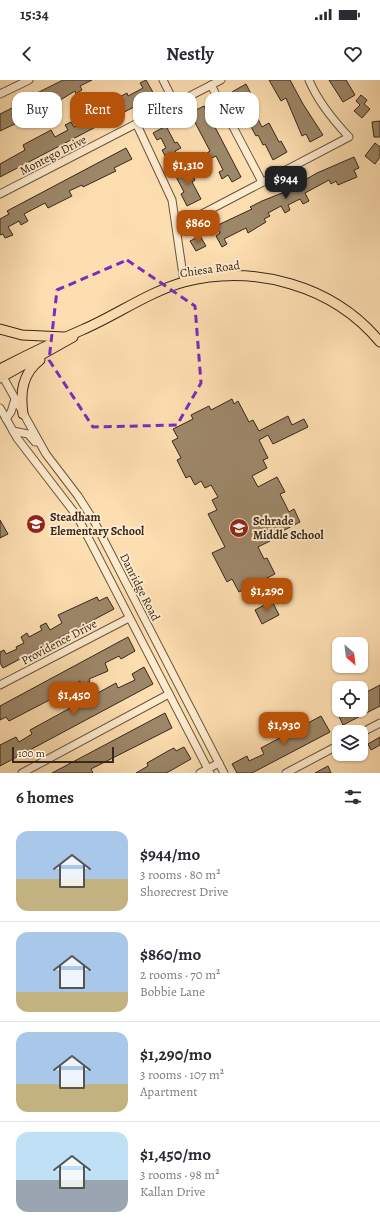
<!DOCTYPE html>
<meta charset="utf-8">
<style>
:root{--surface:#fff;--page:#f2f2f3;--text:#2b2b33;--muted:#7c7c81;--line:#e1e1e2;--accent:#b45309}
body{margin:0;font-family:Alegreya,serif;background:var(--page);color:var(--text);height:100vh;display:flex;flex-direction:column;font-size:15px;white-space:nowrap}
*{box-sizing:border-box;margin:0}
p{font-size:13px;color:var(--muted)}
.icon{flex:none;width:22px;height:22px;fill:none;stroke:currentColor;stroke-width:2;stroke-linecap:round;stroke-linejoin:round}
.map{position:relative;height:693px;overflow:hidden}
.details{display:flex;flex-direction:column;background:var(--surface);flex:1}
.details>*{flex:none}
.top-card{position:absolute;left:12px;top:12px;width:356px;height:36px;display:flex;gap:8px}
.needle{width:26px;rotate:152deg}
.tools{position:absolute;left:332px;top:557px;display:grid;gap:8px}
.tools a{display:grid;place-items:center;width:36px;height:36px;border-radius:8px;background:var(--surface);box-shadow:0 1px 3px #0004;font-size:20px}
.scale{position:absolute;left:12px;bottom:10px;width:102px;box-sizing:border-box;padding-left:4px;border:2px solid #36281b;border-top:0;font-size:11px;line-height:14px;white-space:nowrap;color:#36281b;-webkit-text-stroke:3px #feeacc;paint-order:stroke}
.price{position:absolute;translate:-50% -34px;padding:0 9px;border-radius:8px;background:var(--accent);color:#fff;font-size:13px;line-height:26px;filter:drop-shadow(0 1px 2px #0008)}
.price::after{content:'';position:absolute;left:50%;top:24px;width:12px;height:9px;margin-left:-6px;background:inherit;clip-path:polygon(0 0,100% 0,50% 100%)}
.price.active{background:#222;color:#fff}
ul{padding:0;list-style:none}
li{display:flex;align-items:center;gap:12px;height:100px;padding:0 16px}
li+li{border-top:1px solid var(--line)}
li span{display:grid;place-items:center;flex:none;width:112px;height:80px;border-radius:12px;color:#555}
li>.icon{margin-inline-start:auto}
span .icon{width:48px;height:48px;fill:#fffc;stroke-width:1}
li b{font-size:17px}
h2{display:flex;justify-content:space-between;align-items:center;height:48px;padding:0 16px;font-size:17px}
.chip{padding:0 14px;border-radius:12px;background:var(--surface);box-shadow:0 1px 3px #0004;font-size:14px;line-height:36px}
.chip.active{background:var(--accent);color:#fff}
.status{display:flex;justify-content:space-between;align-items:center;height:28px;padding:0 20px;background:var(--surface);direction:ltr}
.status svg{height:11px;fill:currentColor}
header{display:flex;justify-content:space-between;align-items:center;height:52px;padding:0 16px;background:var(--surface);font-size:18px;font-weight:700}
.map>svg:first-child{display:block}
.building{fill:#9d8769;stroke:#36281b}
.lines{fill:none;stroke-linecap:round;stroke-linejoin:round}
.minor-casing{stroke:#685640;stroke-width:9}
.major-casing{stroke:#36281b;stroke-width:11}
.minor{stroke:#feeacc;stroke-width:7}
.major{stroke:#fddeb1;stroke-width:9}
.marked{fill:none;stroke:#7b2cbf;stroke-width:3;stroke-dasharray:8 5;stroke-linejoin:round}
.labels{text-anchor:middle;stroke-width:4;stroke-linejoin:round;paint-order:stroke}
.street-label{font-size:12px;fill:#36281b;stroke:#feeacc}
.poi-label{font-size:12px;font-weight:bold;fill:#36281b;stroke:#feeacc;text-anchor:start}
</style>
<div class="status"><b>15:34</b><svg viewBox="0 0 49 12"><path d="M0 12V9h3v3zM5 12V6h3v6zM10 12V3h3v9zM15 12V0h3v12zM26 1h20v11H26zM47 4h2v5h-2z"/></svg></div>
<header><svg class="icon" aria-label="back" viewBox="0 0 24 24"><path d="M15 5l-7 7 7 7"/></svg>Nestly<svg class="icon" aria-label="heart" viewBox="0 0 24 24"><path d="M12 20l-8-8c-3-5 5-10 8-4 3-6 11-1 8 4z"/></svg></header>
<div class="map">
<svg width="380" height="693" viewBox="0 0 380 693">
<rect width="100%" height="100%" fill="#fddeb1"/>
<filter id="stains"><feTurbulence type="fractalNoise" baseFrequency=".005" numOctaves="4"/><feColorMatrix values="0 0 0 0 .2 0 0 0 0 .09 0 0 0 0 .02 0 0 0 .5 -.17"/></filter>
<radialGradient id="worn" r=".72"><stop offset=".6" stop-color="#630" stop-opacity="0"/><stop offset="1" stop-color="#630" stop-opacity=".3"/></radialGradient>
<g class="building">
<polygon points="63,0 92,0 80,6 82,10 76,14 75,11 49,27 48,24 37,30 38,33 0,51 0,34 24,22 23,20"/>
<polygon points="146,0 155,16 0,97 0,84 25,70 23,65 51,50 55,57 68,50 65,45 71,42 74,47 98,34 97,32 104,29 100,22 106,19 108,23 127,13 128,16 143,8 140,3"/>
<polygon points="269,0 290,0 303,24 323,55 310,62 306,54 302,56 286,18 281,21"/>
<polygon points="329,0 346,0 355,15 343,22"/>
<polygon points="246,4 253,18 248,20 262,47 269,43 279,62 281,61 287,72 273,80 265,64 263,65 258,55 256,56 232,12"/>
<polygon points="361,15 367,20 364,24 370,29 362,38 354,31 360,25 356,21"/>
<polygon points="204,26 241,97 232,102 228,95 222,99 219,92 223,90 216,76 210,79 207,73 210,71 190,33"/>
<polygon points="380,41 380,57 374,57 372,42"/>
<polygon points="166,46 175,63 177,62 181,68 175,71 178,78 169,83 162,70 166,68 161,58 157,60 153,53"/>
<polygon points="375,63 380,67 380,77 375,84 365,76"/>
<polygon points="126,68 132,79 114,88 116,91 83,107 82,105 69,111 72,116 48,128 45,123 24,134 28,141 21,145 19,141 8,147 13,155 5,158 3,154 0,155 0,139 9,134 7,131"/>
<polygon points="354,77 359,88 354,90 357,97 338,105 336,101 331,104 329,100 305,113 309,121 303,124 300,119 288,125 290,130 285,133 281,126 268,133 270,136 264,139 266,142 248,153 246,148 224,159 227,164 222,167 216,156 220,153 216,146 252,129 250,127 262,121 282,113 317,93"/>
<polygon points="188,86 195,100 192,102 201,119 187,126 181,114 184,112 174,93"/>
<polygon points="200,156 206,166 196,171 190,161"/>
<polygon points="232,319 234,324 238,321 249,342 253,340 259,351 288,336 292,345 304,339 308,347 273,364 268,355 259,360 268,378 263,380 267,388 252,396 258,407 277,397 285,412 280,414 289,432 294,429 300,442 269,458 270,461 258,467 264,479 267,478 275,494 239,512 232,499 227,502 212,473 225,467 208,434 217,430 212,420 218,417 211,405 205,408 201,401 195,405 190,396 186,398 177,380 181,378 172,361 178,358 173,349 193,339 191,335 209,326 211,330"/>
<polygon points="0,440 8,454 0,458"/>
<polygon points="97,517 99,521 107,517 114,529 3,588 0,583 0,572 4,570 6,574 17,569 16,567 24,563 21,557 27,553 29,557 42,550 40,546 46,543 50,550 62,543 58,535"/>
<polygon points="272,521 279,535 262,544 255,530"/>
<polygon points="128,557 135,571 121,579 119,576 105,583 108,591 89,599 90,601 82,605 80,601 67,609 68,612 62,615 61,614 9,641 6,637 0,640 0,626"/>
<polygon points="144,587 153,604 0,686 0,665 16,657 19,662 32,654 30,650 116,603 118,608 135,600 132,594"/>
<polygon points="380,605 380,626 343,645 336,630 361,630 361,615"/>
<polygon points="165,633 172,648 91,689 93,693 52,693"/>
<polygon points="321,636 330,652 252,693 237,693 232,684 247,676 249,681 264,674 261,668"/>
<polygon points="380,657 380,665 371,670 368,664"/>
<polygon points="184,667 191,679 170,691 166,693 136,693 148,686 147,683 168,671 174,668 176,671"/>
<polygon points="328,686 331,693 315,693"/>
</g>
<g class="lines">
<g class="minor-casing">
<g id="minor">
<polyline points="163,0 175,24"/>
<polyline points="211,5 262,102"/>
<polyline points="0,14 29,0"/>
<polyline points="137,45 172,120 184,202"/>
<polyline points="0,114 221,0"/>
<path d="M177,147l172,-90c-16,-17 -31,-35 -40,-57"/>
<polyline points="3,297 46,374 78,416 94,441 224,693"/>
<polyline points="0,328 17,358 77,436 210,693"/>
<polyline points="6,339 11,332 15,319"/>
<polyline points="13,351 28,354 35,362"/>
<polyline points="0,605 129,538"/>
<polyline points="361,653 380,643"/>
<polyline points="22,693 169,614"/>
<polyline points="200,693 219,683"/>
<polyline points="286,693 339,665"/>
</g>
</g>
<g class="major-casing">
<g id="major">
<polyline points="0,249 22,255 64,257"/>
<path d="M0,289c27,-14 54,-27 82,-39 35,-15 66,-38 102,-48 70,-18 149,3 196,60"/>
<polyline points="0,298 73,257"/>
<path d="M23,334c-3,-21 -1,-40 17,-54"/>
</g>
</g>
<use href="#minor" class="minor"/>
<use href="#major" class="major"/>
</g>
<path class="marked" d="M127,180l68,46 6,77 -24,42 -84,2 -44,-67 8,-70z"/>
<defs>
<g id="school-disc" transform="scale(1)"><circle r="9.5" fill="#8f2418" stroke="#feeacc"/><path d="M0-5L7-2L0 1L-7-2ZM-4 1L0 2.5L4 1V4Q0 6-4 4Z" fill="#fff"/></g>
</defs>
<g fill-rule="evenodd">
<use href="#school-disc" x="36" y="444"/>
<use href="#school-disc" x="239" y="448"/>
</g>
<g class="labels">
<g class="street-label">
<text transform="translate(53 75) rotate(-27)" y="4">Montego Drive</text>
<text transform="translate(210 189) rotate(-8)" y="4">Chiesa Road</text>
<text transform="translate(140 507) rotate(63)" y="4">Danridge Road</text>
<text transform="translate(59 562) rotate(-28)" y="4">Providence Drive</text>
</g>
<g class="poi-label">
<text x="50" y="441">Steadham<tspan x="50" dy="14">Elementary School</tspan></text>
<text x="253" y="445">Schrade<tspan x="253" dy="14">Middle School</tspan></text>
</g>
</g>
<rect width="100%" height="100%" filter="url(#stains)"/>
<rect width="100%" height="100%" fill="url(#worn)"/>
</svg>
<div class="tools">
<a><svg class="needle" viewBox="-14 -14 28 28"><path d="M0-13l5 13h-10z" fill="#e53935"/><path d="M0 13l5-13h-10z" fill="#7c7c81"/></svg></a>
<a><svg class="icon" aria-label="locate" viewBox="0 0 24 24"><circle cx="12" cy="12" r="6"/><path d="M12 2v4M12 18v4M2 12h4M18 12h4"/></svg></a>
<a><svg class="icon" aria-label="layers" viewBox="0 0 24 24"><path d="M12 4l9 5-9 5-9-5zM3 14l9 5 9-5"/></svg></a>
</div>
<div class="scale">100 m</div>
<b class="price" style="left:188px;top:106px">$1,310</b>
<b class="price active" style="left:286px;top:120px">$944</b>
<b class="price" style="left:198px;top:164px">$860</b>
<b class="price" style="left:267px;top:532px">$1,290</b>
<b class="price" style="left:74px;top:636px">$1,450</b>
<b class="price" style="left:284px;top:666px">$1,930</b>
<div class="top-card">
<a class="chip">Buy</a>
<a class="chip active">Rent</a>
<a class="chip">Filters</a>
<a class="chip">New</a>
</div>
</div>
<section class="details">
<h2>6 homes<svg class="icon" aria-label="filters" viewBox="0 0 24 24"><path d="M4 7h16M4 17h16"/><circle cx="9" cy="7" r="2"/><circle cx="15" cy="17" r="2"/></svg></h2>
<ul>
<li><span style="background:linear-gradient(#a9c7e8 60%,#c2b280 0)"><svg class="icon" aria-label="home" viewBox="0 0 24 24"><path d="M3 11l9-7 9 7M6 9v11h12V9"/></svg></span><div><b>$944/mo</b><p>3 rooms · 80 m²</p><p>Shorecrest Drive</p></div></li>
<li><span style="background:linear-gradient(#a9c7e8 75%,#c2b280 0)"><svg class="icon" aria-label="home" viewBox="0 0 24 24"><path d="M3 11l9-7 9 7M6 9v11h12V9"/></svg></span><div><b>$860/mo</b><p>2 rooms · 70 m²</p><p>Bobbie Lane</p></div></li>
<li><span style="background:linear-gradient(#a9c7e8 65%,#c2b280 0)"><svg class="icon" aria-label="home" viewBox="0 0 24 24"><path d="M3 11l9-7 9 7M6 9v11h12V9"/></svg></span><div><b>$1,290/mo</b><p>3 rooms · 107 m²</p><p>Apartment</p></div></li>
<li><span style="background:linear-gradient(#bfe0f5 60%,#9aa5b1 0)"><svg class="icon" aria-label="home" viewBox="0 0 24 24"><path d="M3 11l9-7 9 7M6 9v11h12V9"/></svg></span><div><b>$1,450/mo</b><p>3 rooms · 98 m²</p><p>Kallan Drive</p></div></li>
</ul>
</section>
